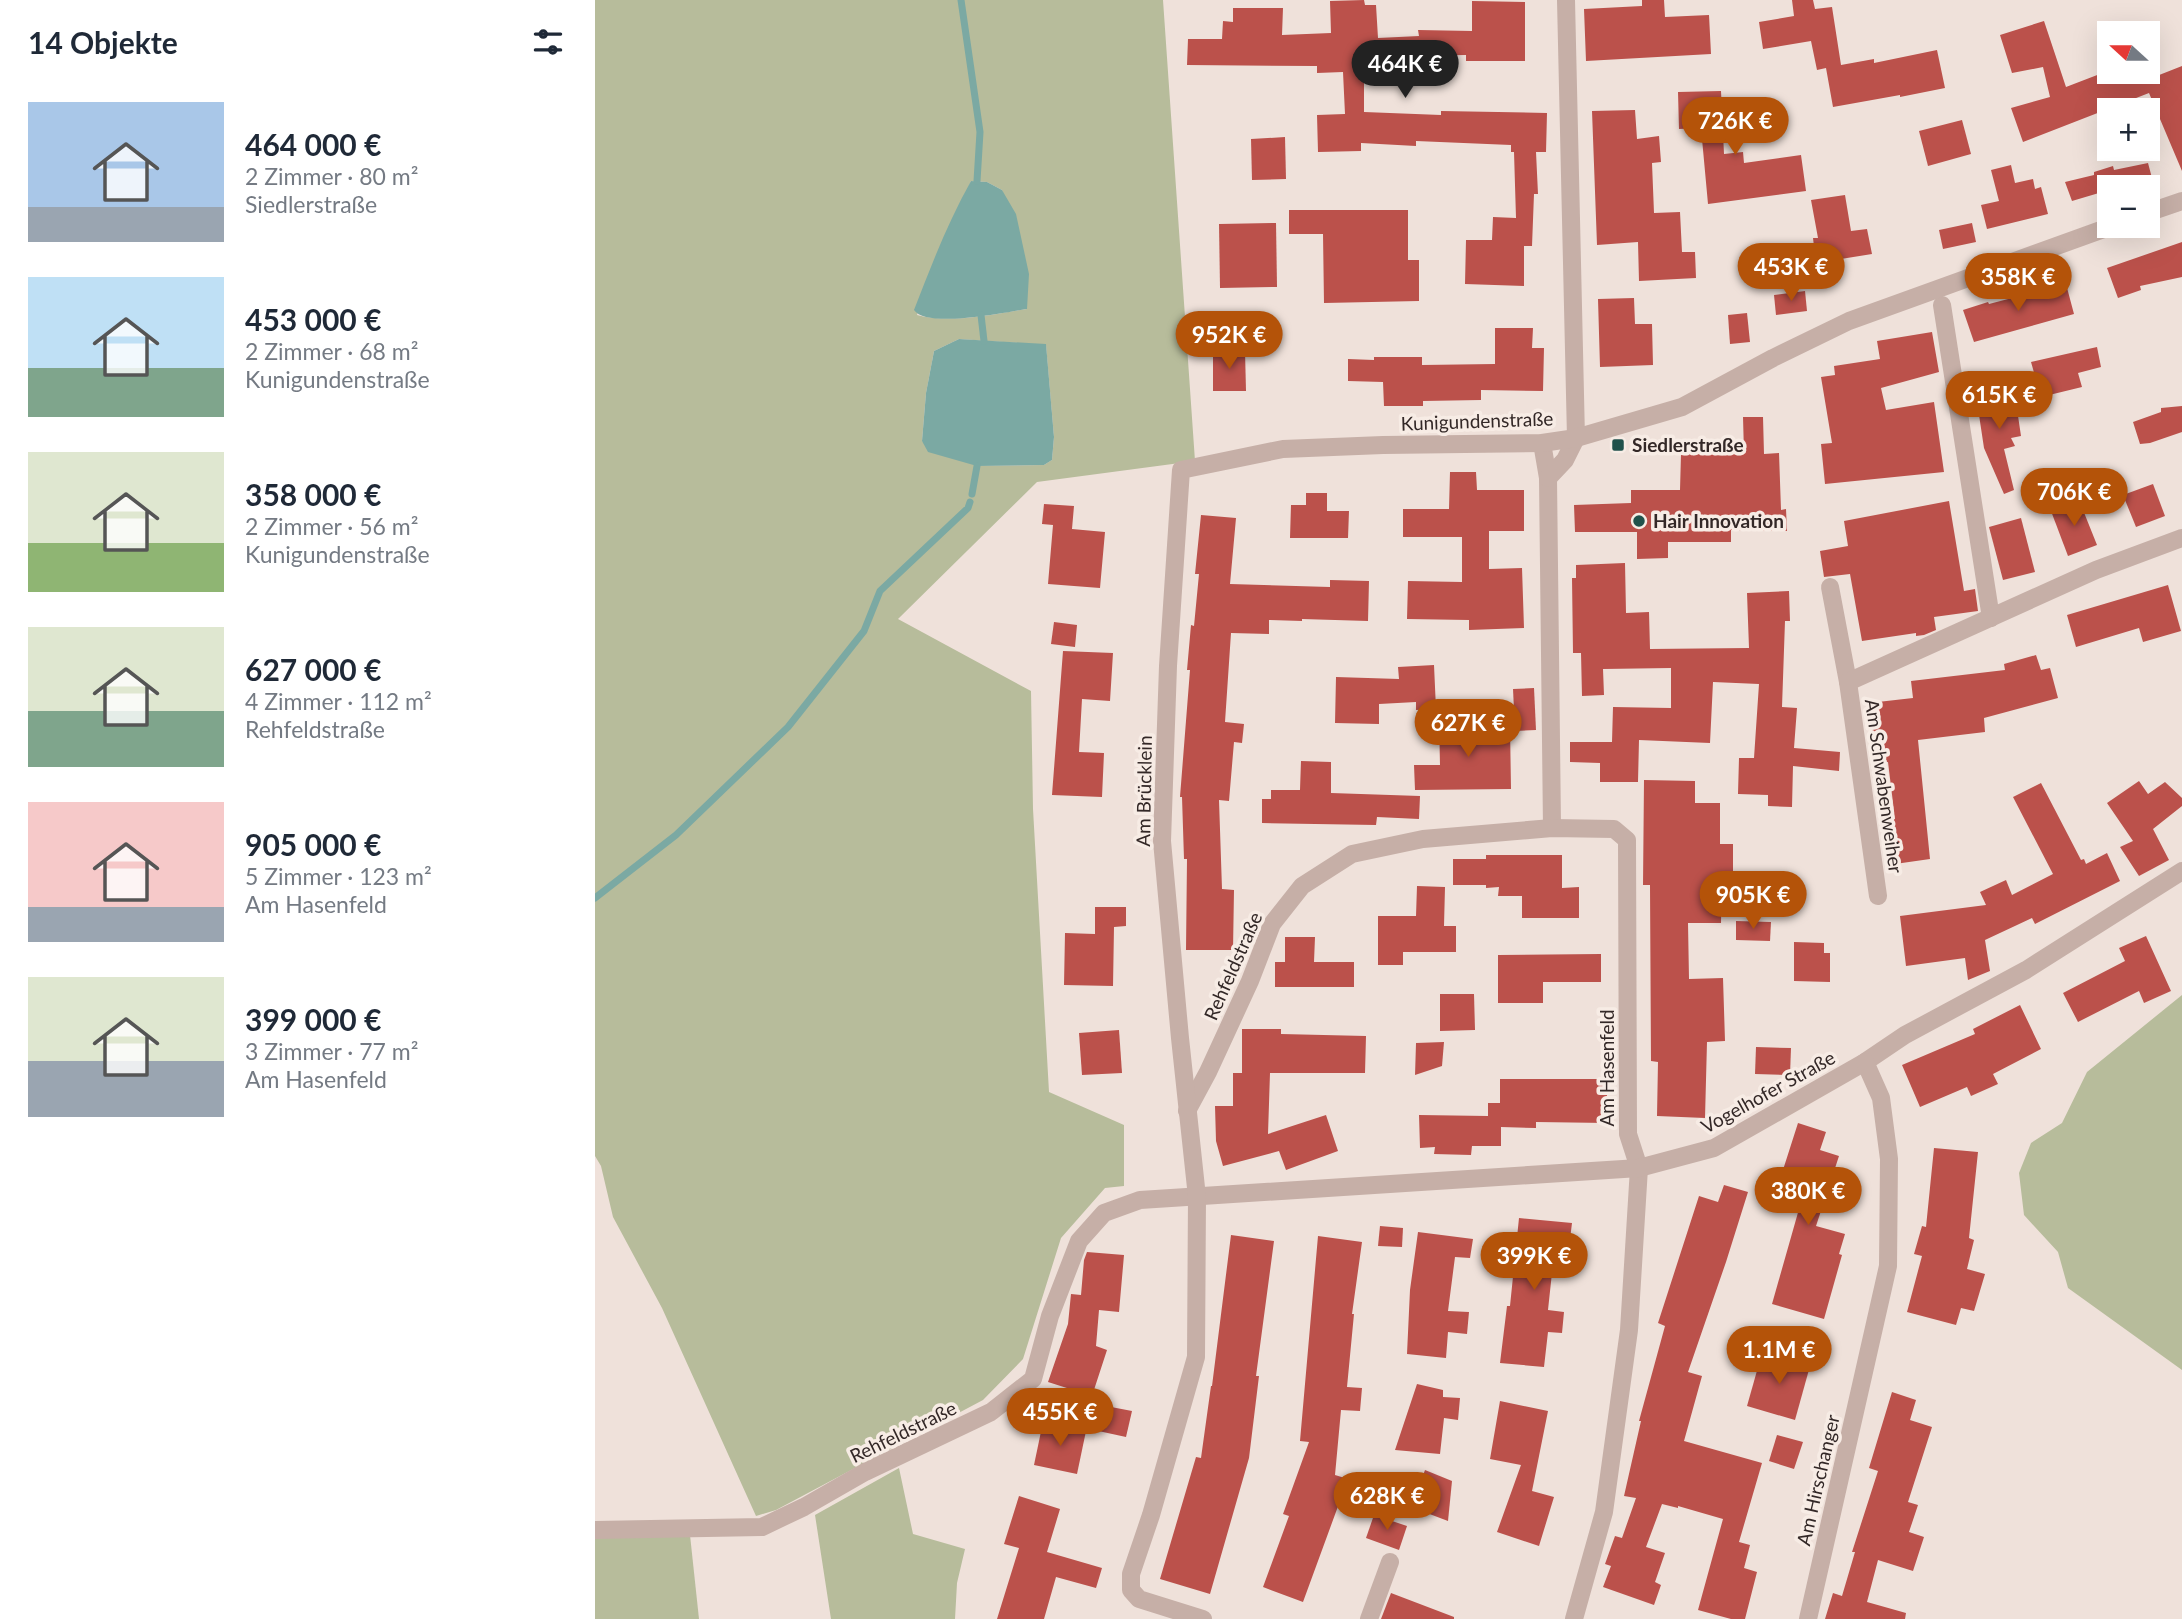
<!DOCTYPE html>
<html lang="de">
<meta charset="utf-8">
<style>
:root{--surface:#fff;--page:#f2f2f3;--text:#1f2937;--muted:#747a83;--accent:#b45309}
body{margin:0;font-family:Lato,sans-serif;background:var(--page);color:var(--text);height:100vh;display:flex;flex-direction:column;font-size:26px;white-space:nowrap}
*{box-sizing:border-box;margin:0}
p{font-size:23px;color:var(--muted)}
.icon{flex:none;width:38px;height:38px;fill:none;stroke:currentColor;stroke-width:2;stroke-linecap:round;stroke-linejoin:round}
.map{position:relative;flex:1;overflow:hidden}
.panel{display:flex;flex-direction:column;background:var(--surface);width:595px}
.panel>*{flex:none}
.needle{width:46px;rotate:291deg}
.buttons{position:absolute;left:1502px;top:21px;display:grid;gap:14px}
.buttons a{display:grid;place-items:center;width:63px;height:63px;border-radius:0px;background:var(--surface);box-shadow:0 7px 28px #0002;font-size:35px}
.price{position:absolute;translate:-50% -60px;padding:0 16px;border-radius:24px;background:var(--accent);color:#fff;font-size:23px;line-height:46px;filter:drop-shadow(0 2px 4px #0008)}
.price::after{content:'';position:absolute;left:50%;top:42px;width:21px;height:16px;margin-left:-10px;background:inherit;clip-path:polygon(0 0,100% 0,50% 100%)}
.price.on{background:#222;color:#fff}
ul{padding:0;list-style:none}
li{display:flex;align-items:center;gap:21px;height:175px;padding:0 28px}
li span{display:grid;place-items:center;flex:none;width:196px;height:140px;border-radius:0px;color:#555}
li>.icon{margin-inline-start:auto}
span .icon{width:84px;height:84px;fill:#fffc;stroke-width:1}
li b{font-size:30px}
h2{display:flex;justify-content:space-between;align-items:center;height:84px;padding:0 28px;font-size:30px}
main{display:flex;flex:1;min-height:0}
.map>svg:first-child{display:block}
.green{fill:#b7bc9b;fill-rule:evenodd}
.water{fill:#7ba9a3}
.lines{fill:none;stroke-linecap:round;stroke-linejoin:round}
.stream{stroke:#7ba9a3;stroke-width:7}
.building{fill:#bb514b}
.minor{stroke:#c6afa7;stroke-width:18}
.poi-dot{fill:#20514b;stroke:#f7ece5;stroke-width:2.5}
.labels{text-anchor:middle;stroke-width:7;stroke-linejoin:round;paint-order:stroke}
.street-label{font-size:19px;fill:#332827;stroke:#f7ece5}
.poi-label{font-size:19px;font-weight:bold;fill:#332827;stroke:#f7ece5;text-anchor:start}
</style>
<main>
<section class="panel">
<h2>14 Objekte<svg class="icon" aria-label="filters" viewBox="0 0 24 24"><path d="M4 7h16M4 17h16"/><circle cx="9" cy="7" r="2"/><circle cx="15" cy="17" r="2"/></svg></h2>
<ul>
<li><span style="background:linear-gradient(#a9c7e8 75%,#9aa5b1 0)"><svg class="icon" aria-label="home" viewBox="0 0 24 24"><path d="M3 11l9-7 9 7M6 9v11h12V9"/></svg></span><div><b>464 000 €</b><p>2 Zimmer · 80 m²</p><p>Siedlerstraße</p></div></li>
<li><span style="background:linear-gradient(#bfe0f5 65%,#7fa58c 0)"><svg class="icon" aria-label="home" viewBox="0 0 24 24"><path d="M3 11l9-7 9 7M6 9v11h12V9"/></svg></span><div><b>453 000 €</b><p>2 Zimmer · 68 m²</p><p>Kunigundenstraße</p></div></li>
<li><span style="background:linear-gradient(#dfe7d0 65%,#8fb573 0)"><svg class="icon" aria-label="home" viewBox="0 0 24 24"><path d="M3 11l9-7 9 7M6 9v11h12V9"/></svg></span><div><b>358 000 €</b><p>2 Zimmer · 56 m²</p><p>Kunigundenstraße</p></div></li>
<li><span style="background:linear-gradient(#dfe7d0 60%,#7fa58c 0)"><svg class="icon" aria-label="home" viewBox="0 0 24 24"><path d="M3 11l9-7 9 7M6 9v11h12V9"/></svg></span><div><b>627 000 €</b><p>4 Zimmer · 112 m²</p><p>Rehfeldstraße</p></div></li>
<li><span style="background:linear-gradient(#f6c9c9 75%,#9aa5b1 0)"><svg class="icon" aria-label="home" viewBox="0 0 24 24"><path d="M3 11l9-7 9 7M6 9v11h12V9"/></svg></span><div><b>905 000 €</b><p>5 Zimmer · 123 m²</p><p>Am Hasenfeld</p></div></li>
<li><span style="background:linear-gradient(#dfe7d0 60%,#9aa5b1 0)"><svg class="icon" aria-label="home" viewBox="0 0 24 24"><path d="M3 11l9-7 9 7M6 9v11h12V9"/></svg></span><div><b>399 000 €</b><p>3 Zimmer · 77 m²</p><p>Am Hasenfeld</p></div></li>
</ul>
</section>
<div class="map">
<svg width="1587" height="1619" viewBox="0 0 1587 1619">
<rect width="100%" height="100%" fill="#efe1da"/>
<g class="green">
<path d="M0,0h568l32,461 -158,21 -139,137 133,72 2,118 16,283 75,33v61l-19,2 -44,50 -38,121 -40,41 -207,110 -20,6 -94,-208 -49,-91 -12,-51 -6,-10zM376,181l16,1 15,8 25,119c-33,5 -77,15 -110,6zM364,339l87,6 8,92 -2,23 -8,5 -67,1 -55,-25 4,-48 8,-42z"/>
<polygon points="1587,995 1587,1370 1473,1288 1463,1252 1429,1215 1424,1173 1436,1143 1467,1123 1492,1072"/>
<polygon points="304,1468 318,1534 370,1549 362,1583 360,1619 236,1619 220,1515"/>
<polygon points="0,1532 95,1535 104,1619 0,1619"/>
</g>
<g class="water">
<path d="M376,181l16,1 15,8 14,24 13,60 -2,35c-22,3 -100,20 -113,1 17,-44 34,-88 57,-129z"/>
<polygon points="364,339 451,344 459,437 457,460 449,465 382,466 333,452 327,441 331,393 339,351"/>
</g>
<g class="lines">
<g class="stream">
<polyline points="366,0 385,132 382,181"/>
<polyline points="386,315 389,341"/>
<polyline points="377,494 382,466"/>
<polyline points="0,898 81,835 193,727 269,631 285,591 373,508 375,502"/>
</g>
</g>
<g class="building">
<polygon points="769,0 770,5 781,5 783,38 824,36 823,30 877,31 877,1 930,2 930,61 871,61 871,55 800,56 800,66 769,66 769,112 846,115 846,111 952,113 951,152 941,152 943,194 939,194 937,246 929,246 929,286 870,284 871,240 897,240 898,217 921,218 919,152 916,152 916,145 821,141 821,146 766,143 766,151 723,152 722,115 750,114 748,72 722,73 722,66 592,65 593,39 627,39 628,21 638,22 638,8 688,8 687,35 736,33 735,1"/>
<polygon points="1047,0 1069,0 1070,17 1114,15 1116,54 991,61 989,9 1047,6"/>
<polygon points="1197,0 1218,0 1220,9 1237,7 1246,65 1279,59 1279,63 1342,50 1350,88 1305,97 1305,95 1238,107 1231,68 1222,70 1216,41 1168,49 1164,22 1199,16"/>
<polygon points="1449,21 1471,87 1510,72 1552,72 1554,79 1587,66 1587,171 1554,93 1428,142 1416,108 1455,97 1448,67 1417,73 1405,35"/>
<polygon points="1126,91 1129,154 1148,152 1149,163 1206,155 1211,191 1113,204 1106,128 1084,129 1083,92"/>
<polygon points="1040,110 1042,139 1064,136 1066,162 1057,163 1059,213 1085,212 1087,252 1100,252 1101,278 1044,281 1043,242 1002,245 997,111"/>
<polygon points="1367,120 1376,154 1333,166 1324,131"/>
<polygon points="690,137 691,179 657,180 656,139"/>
<polygon points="1553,163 1557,178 1525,187 1514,187 1514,190 1477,201 1470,182 1499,175 1499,172 1518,166 1519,170"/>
<polygon points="1416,165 1420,183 1438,179 1440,189 1446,187 1453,214 1392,229 1386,205 1404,201 1396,170"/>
<polygon points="1250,195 1256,231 1272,229 1277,254 1221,263 1218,238 1223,238 1216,200"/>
<polygon points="694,210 813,210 813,260 824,260 824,301 729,303 728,234 694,234"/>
<polygon points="681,223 682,287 625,288 624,224"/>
<polygon points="1377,223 1381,242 1348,249 1344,230"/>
<polygon points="1587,242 1587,277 1545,286 1546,290 1523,298 1512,268"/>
<polygon points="1471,284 1479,314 1379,342 1368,310 1393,302 1394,304"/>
<polygon points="1210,291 1212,311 1181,315 1179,295"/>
<polygon points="1039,298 1040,324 1057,324 1058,365 1005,367 1003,299"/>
<polygon points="1152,313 1155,342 1135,344 1133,315"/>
<polygon points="900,328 938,328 937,348 949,348 948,391 886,390 886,400 828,401 828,406 789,406 788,382 753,381 753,359 779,360 779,357 827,357 827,365 900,364"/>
<polygon points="1337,332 1344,372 1286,388 1291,410 1339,402 1349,472 1230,484 1226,444 1237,443 1226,377 1240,375 1239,366 1285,359 1282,341"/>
<polygon points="1502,347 1506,367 1483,373 1487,387 1446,397 1436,362"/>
<polygon points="650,351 651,391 618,391 618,352"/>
<polygon points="1419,389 1426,436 1416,438 1420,446 1409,449 1419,490 1409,494 1389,448 1381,395"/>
<polygon points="1587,406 1587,432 1555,443 1545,444 1538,422 1566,412 1566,408"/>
<polygon points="1148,417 1168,417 1169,454 1184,453 1186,510 1191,509 1192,531 1136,530 1136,542 1073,542 1073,558 1042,559 1042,532 980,532 979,505 1036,503 1036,490 1085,490 1086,454 1149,453"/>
<polygon points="855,472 881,472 882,490 929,490 929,531 894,531 894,569 927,568 929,628 874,630 874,620 812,619 813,581 867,582 867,537 808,537 808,509 854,509"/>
<polygon points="1506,474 1516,504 1498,510 1488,480"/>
<polygon points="1558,484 1570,516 1541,527 1528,495"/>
<polygon points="711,493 732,493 732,511 754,511 753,538 695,538 696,505 711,505"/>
<polygon points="1484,500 1502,545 1473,556 1456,511"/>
<polygon points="1354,501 1369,591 1380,589 1383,611 1339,617 1341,630 1329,635 1321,636 1321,633 1267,641 1255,574 1229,577 1225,551 1253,546 1249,521"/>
<polygon points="449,504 479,506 477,529 510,532 505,588 453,584 458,525 447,524"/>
<polygon points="606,515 641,518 635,584 735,587 735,580 774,581 773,621 707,619 707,621 674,620 674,634 636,633 630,722 649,724 647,743 639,742 634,801 624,800 627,889 639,890 638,950 591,950 592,859 589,859 587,797 585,797 595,670 592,670 596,625 599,626 604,574 600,574"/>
<polygon points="1426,518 1440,572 1408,580 1394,527"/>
<polygon points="1030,563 1031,613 1054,612 1055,649 1154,648 1152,593 1194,591 1195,621 1190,621 1187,707 1202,708 1199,748 1245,752 1244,771 1198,766 1197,807 1173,806 1173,795 1143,794 1144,758 1159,758 1164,684 1118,682 1115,743 1044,740 1043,782 1005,782 1005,763 975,762 975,742 1017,742 1018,707 1076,708 1076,668 1008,669 1009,695 987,696 986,653 978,653 977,578 981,578 981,565"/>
<polygon points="1573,585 1586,631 1548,642 1544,628 1481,647 1472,615"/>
<polygon points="459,622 482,625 480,647 456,644"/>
<polygon points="468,651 518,653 515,701 487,699 484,752 509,753 507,797 457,795"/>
<polygon points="1441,655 1446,670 1455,668 1463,698 1389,718 1390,732 1323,740 1335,859 1293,865 1287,821 1300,819 1293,762 1281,763 1274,703 1318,698 1316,681 1410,670 1409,664"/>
<polygon points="839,665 841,709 821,710 821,702 784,704 784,724 740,723 741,677 804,679 803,667"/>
<polygon points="939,688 941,730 920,731 918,689"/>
<polygon points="844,718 864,718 864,728 915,727 916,789 820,790 819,765 845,765"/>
<polygon points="706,761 736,762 736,793 825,796 824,819 782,817 781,825 667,823 667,799 676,799 676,790 705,790"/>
<polygon points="1049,780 1100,781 1100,803 1125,803 1125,844 1138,844 1138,875 1127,875 1126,923 1093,923 1094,979 1128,978 1130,1041 1112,1042 1110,1118 1062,1116 1063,1062 1056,1061 1055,885 1048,885"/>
<polygon points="1544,781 1553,794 1570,782 1587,798 1587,806 1558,829 1574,860 1544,876 1525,847 1538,841 1512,803"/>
<polygon points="1446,783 1486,860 1489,859 1491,864 1512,853 1525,881 1440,924 1437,918 1390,940 1395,971 1373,980 1370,958 1311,966 1305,916 1391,905 1385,892 1411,880 1417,895 1458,874 1418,797"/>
<polygon points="891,855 967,855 967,888 984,887 984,918 927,918 927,896 903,896 904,887 891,888 891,885 858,885 858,859 891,859"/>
<polygon points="822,886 850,887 849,926 861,926 861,952 808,952 808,965 783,965 783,916 821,916"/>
<polygon points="500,907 531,907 531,926 519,927 518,986 469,985 470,933 500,934"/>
<polygon points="1141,921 1176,922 1175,941 1141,940"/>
<polygon points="1551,936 1576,991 1549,1003 1544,991 1483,1022 1468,993 1530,961 1524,948"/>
<polygon points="690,937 720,937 719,962 759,962 759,987 680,987 680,962 690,962"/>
<polygon points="1199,942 1229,943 1229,953 1235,953 1235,982 1199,981"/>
<polygon points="1006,954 1006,982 948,982 948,1003 903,1003 903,955"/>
<polygon points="845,994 879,994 880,1030 845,1031"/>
<polygon points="1425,1005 1446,1049 1398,1074 1403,1084 1376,1096 1372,1087 1325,1107 1307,1065 1380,1034 1378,1029"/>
<polygon points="647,1029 686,1029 686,1034 771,1036 770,1073 675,1073 673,1134 731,1115 743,1151 691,1170 684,1151 628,1166 621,1141 620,1106 638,1106 638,1073 647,1073"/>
<polygon points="524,1030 527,1073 487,1075 484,1033"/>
<polygon points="849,1042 847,1066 820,1075 821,1043"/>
<polygon points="1161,1047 1196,1048 1195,1075 1160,1074"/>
<polygon points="905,1079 1012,1079 1012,1123 941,1122 941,1128 906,1127 906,1146 877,1146 876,1155 839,1154 840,1147 825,1148 824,1115 893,1116 893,1103 905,1103"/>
<polygon points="1203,1123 1231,1132 1225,1150 1244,1156 1221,1226 1250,1234 1244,1254 1247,1255 1229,1319 1177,1304 1204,1209 1178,1201"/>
<polygon points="1339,1148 1383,1152 1374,1238 1379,1240 1372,1269 1390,1274 1379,1311 1366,1308 1361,1325 1312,1312 1327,1256 1319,1254 1327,1226 1331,1227"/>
<polygon points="1129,1185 1153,1192 1131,1262 1093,1372 1107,1376 1089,1441 1167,1463 1144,1542 1155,1545 1149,1568 1162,1572 1150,1619 1136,1619 1103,1610 1128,1519 1083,1506 1083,1508 1067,1504 1051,1547 1070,1553 1060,1582 1066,1585 1059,1605 1008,1587 1016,1566 1010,1564 1020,1536 1027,1538 1041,1498 1029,1496 1046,1421 1044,1421 1070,1326 1063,1323 1104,1196 1123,1202"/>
<polygon points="924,1218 977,1223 973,1255 959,1254 953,1310 969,1312 967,1333 953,1332 949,1367 905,1363 912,1306 915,1306"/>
<polygon points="785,1226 808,1228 807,1247 783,1246"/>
<polygon points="823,1232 878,1239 875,1258 860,1257 853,1311 874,1312 872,1334 853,1332 851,1358 812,1354 815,1290"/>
<polygon points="636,1235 679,1241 661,1376 664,1376 654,1458 615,1594 565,1579 601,1457 606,1458 616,1386 617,1386"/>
<polygon points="723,1236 767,1242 757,1314 759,1314 752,1387 767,1388 765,1411 746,1410 740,1475 753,1479 708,1602 668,1587 694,1516 688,1514 714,1442 705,1441"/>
<polygon points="492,1252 529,1255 524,1312 504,1310 501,1346 512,1350 497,1396 453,1382 473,1324 476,1294 486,1295 489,1260"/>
<polygon points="1167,1353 1215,1366 1200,1420 1152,1406"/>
<polygon points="822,1384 848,1390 848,1397 865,1398 863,1420 849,1418 845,1454 800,1450"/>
<polygon points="1297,1392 1321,1400 1315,1420 1337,1427 1313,1502 1323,1505 1314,1532 1329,1537 1318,1571 1283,1560 1272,1602 1311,1613 1310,1619 1230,1619 1238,1593 1247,1596 1260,1552 1257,1552 1283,1471 1274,1468"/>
<polygon points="905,1401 953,1411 937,1491 959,1497 944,1546 902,1532 926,1465 895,1459"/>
<polygon points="490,1402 537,1411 531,1437 485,1427"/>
<polygon points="448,1422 491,1431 482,1474 439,1465"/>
<polygon points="1182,1435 1208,1442 1199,1469 1174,1461"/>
<polygon points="830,1470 857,1481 853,1521 816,1507"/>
<polygon points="424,1496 465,1509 452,1552 507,1568 501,1588 461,1577 449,1619 402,1619 424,1548 409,1544"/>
<polygon points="779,1515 812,1526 804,1550 771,1538"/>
<polygon points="796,1593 859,1617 859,1619 786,1619"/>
</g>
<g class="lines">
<g class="minor">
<polyline points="1552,213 1587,201"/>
<polyline points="1347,305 1396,618"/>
<polyline points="947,443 953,478 957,828"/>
<polyline points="953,478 970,460 981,438 971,0"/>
<polyline points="1235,587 1253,682"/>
<polyline points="1283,896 1253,682 1501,570 1587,538"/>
<polyline points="592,1111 613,1072 655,981 677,924 707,886 757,854 828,839 957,828 1019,829 1032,840 1033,1134 1044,1168 1034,1330 1009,1512 979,1619"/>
<polyline points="0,1530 167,1527 209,1507 270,1472 396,1412 438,1379 455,1316 484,1241 509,1213 545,1200 1044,1168 1119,1148 1270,1062 1310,1035 1431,970 1587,871"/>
<polyline points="608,1619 544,1599 536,1590 536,1574 556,1515 601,1357 602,1197 585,1038 567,841 573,666 586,470 688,449 788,445 947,443 981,438 1087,407 1178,358 1254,321 1517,226"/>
<polyline points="774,1619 795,1562"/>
<polyline points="1213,1619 1293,1266 1294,1159 1286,1098 1270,1062"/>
</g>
</g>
<g class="poi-dot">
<rect x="1016" y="438" width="14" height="14" rx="3.5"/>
<circle cx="1044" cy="521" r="7"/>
</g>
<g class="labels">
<g class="street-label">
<text transform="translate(882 421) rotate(-2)" y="7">Kunigundenstraße</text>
<text transform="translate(1289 786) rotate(82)" y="7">Am Schwabenweiher</text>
<text transform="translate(549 791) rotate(-89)" y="7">Am Brücklein</text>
<text transform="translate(638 966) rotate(-66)" y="7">Rehfeldstraße</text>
<text transform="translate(1012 1068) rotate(-90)" y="7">Am Hasenfeld</text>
<text transform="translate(1173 1092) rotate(-29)" y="7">Vogelhofer Straße</text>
<text transform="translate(308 1432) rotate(-26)" y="7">Rehfeldstraße</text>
<text transform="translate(1223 1480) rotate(-77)" y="7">Am Hirschanger</text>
</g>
<g class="poi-label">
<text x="1037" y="452">Siedlerstraße</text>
<text x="1058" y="528">Hair Innovation</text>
</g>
</g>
</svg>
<div class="buttons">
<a><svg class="needle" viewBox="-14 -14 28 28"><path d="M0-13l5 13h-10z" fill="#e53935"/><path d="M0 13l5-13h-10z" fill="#747a83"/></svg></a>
<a>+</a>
<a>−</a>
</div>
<b class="price on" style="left:810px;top:100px">464K €</b>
<b class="price" style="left:1140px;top:157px">726K €</b>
<b class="price" style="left:1196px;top:303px">453K €</b>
<b class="price" style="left:1423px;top:313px">358K €</b>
<b class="price" style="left:634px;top:371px">952K €</b>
<b class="price" style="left:1404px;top:431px">615K €</b>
<b class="price" style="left:1479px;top:528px">706K €</b>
<b class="price" style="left:873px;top:759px">627K €</b>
<b class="price" style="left:1158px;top:931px">905K €</b>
<b class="price" style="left:1213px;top:1227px">380K €</b>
<b class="price" style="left:939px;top:1292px">399K €</b>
<b class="price" style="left:1184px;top:1386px">1.1M €</b>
<b class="price" style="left:465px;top:1448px">455K €</b>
<b class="price" style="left:792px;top:1532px">628K €</b>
</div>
</main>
